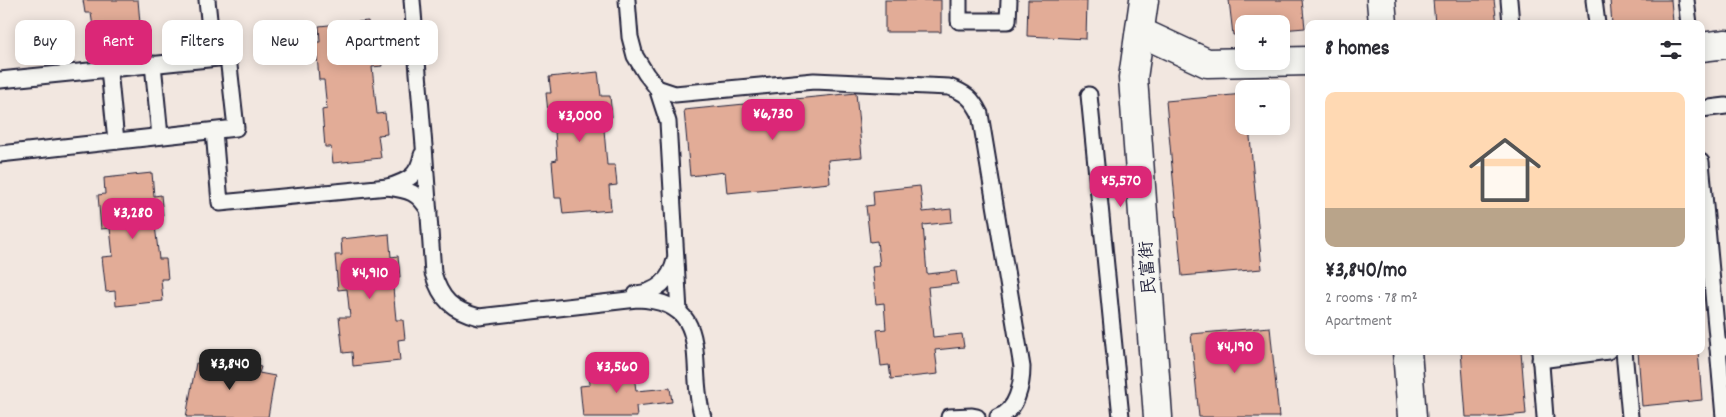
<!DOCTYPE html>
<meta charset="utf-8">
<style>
:root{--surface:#fff;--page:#f7f7f7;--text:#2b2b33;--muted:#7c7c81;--accent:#db2777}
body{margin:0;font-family:Dekko,"LXGW WenKai TC",sans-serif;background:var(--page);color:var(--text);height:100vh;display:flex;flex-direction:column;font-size:19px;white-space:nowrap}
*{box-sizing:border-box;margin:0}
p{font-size:16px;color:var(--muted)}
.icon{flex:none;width:28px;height:28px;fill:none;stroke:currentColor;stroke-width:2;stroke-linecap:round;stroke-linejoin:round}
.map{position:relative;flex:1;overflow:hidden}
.sheet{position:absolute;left:1305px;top:20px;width:400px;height:335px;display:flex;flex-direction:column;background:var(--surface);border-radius:10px;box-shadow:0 2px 12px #0003}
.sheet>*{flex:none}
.hud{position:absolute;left:15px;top:20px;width:475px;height:45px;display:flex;gap:10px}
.fabs{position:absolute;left:1235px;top:15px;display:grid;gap:10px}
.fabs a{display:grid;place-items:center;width:55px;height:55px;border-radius:10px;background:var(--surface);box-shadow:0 2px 12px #0003;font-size:25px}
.price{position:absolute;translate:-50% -42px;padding:0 11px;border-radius:10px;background:var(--accent);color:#fff;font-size:16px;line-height:32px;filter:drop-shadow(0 1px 2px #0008)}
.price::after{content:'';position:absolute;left:50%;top:30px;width:15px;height:11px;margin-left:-8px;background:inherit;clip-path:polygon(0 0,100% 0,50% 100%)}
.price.active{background:#222;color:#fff}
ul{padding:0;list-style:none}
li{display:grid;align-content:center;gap:10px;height:265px;padding:0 20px}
li span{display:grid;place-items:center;height:155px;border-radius:10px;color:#555}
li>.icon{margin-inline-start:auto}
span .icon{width:90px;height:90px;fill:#fffc;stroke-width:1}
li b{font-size:21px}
h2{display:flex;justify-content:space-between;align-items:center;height:60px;padding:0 20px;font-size:21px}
.chip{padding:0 18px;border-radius:10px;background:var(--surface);box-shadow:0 2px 12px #0003;font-size:18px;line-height:45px}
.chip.active{background:var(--accent);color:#fff}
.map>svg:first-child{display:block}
.building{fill:#e2ac97;stroke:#22223b}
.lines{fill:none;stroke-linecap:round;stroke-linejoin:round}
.lane-casing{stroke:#22223b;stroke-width:19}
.street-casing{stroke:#22223b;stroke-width:31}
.secondary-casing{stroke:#22223b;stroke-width:31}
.lane{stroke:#f6f6f2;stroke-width:15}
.street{stroke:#f6f6f2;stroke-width:28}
.secondary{stroke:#f6f6f2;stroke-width:28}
.labels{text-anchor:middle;stroke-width:4;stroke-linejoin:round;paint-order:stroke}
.street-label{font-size:18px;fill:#22223b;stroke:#f6f6f2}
</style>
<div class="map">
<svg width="1726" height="417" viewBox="0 0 1726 417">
<rect width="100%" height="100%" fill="#f2e7e0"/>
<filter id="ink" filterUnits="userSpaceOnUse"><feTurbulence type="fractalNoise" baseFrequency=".02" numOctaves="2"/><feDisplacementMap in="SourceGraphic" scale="10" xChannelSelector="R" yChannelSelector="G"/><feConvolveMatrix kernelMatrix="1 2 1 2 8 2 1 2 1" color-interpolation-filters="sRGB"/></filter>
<g filter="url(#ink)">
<g class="building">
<polygon points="83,0 138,0 140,23 93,27 91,13 85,13"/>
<rect x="885" y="0" width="56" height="32"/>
<polygon points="1028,0 1087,0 1086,39 1027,36"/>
<polygon points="1229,0 1302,0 1305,28 1281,30 1281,24 1244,24 1244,34 1233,35"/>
<polygon points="1433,0 1494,0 1497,24 1435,24"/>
<polygon points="1610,0 1671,0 1673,22 1612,24"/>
<polygon points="368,21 371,45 379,45 382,66 372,67 377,114 385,113 387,134 378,135 381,158 333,163 331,147 325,147 322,110 327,109 324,80 319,80 316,42 320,42 319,26"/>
<polygon points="598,72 601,96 610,96 612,117 603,118 607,165 615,165 617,185 609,186 611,210 563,214 561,198 555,198 552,161 557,160 555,131 550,131 546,93 551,93 549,77"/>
<polygon points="856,93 862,157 828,160 830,183 727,193 725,172 690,176 684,110"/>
<polygon points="1244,94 1244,126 1249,126 1262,269 1182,276 1166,101"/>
<polygon points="152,173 154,196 161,195 163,216 154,217 159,259 166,259 168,279 161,279 163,301 116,306 115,291 106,292 102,257 113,256 110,228 101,229 98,195 105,194 104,178"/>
<polygon points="920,186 923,212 951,209 952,222 923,225 927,274 956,271 958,284 928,287 933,337 962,334 964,347 935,350 938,374 891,379 889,365 881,366 877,330 886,329 884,303 876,304 872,267 880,266 877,241 870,242 866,206 874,205 873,191"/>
<polygon points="389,234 391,257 398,256 400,277 392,277 396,320 403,320 405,339 398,340 400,361 353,366 352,352 343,353 339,317 350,317 347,289 338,290 335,255 342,255 341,239"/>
<polygon points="1270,327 1279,417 1199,417 1191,334"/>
<polygon points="1461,351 1521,351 1526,414 1495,417 1466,417"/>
<polygon points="1638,351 1698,351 1702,400 1642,406"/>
<polygon points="212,357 261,367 259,373 275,376 268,417 186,417 196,363 210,366"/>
<polygon points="633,366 636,391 670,388 672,402 636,406 637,417 583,417 580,386 590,385 589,370"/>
</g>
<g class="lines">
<g class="lane-casing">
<g id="lane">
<polyline points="207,0 213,58"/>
<path d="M412,0l12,146 9,127c8,27 19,37 46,44l158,-18c80,3 49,68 66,118"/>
<polyline points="627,0 630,37 635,56 646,74 657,88 668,122 679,312"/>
<polyline points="959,0 959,21 1008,21 1009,0"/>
<polyline points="1509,0 1511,24"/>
<polyline points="1594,0 1597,24"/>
<polyline points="1686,0 1689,24"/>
<polyline points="153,64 160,136"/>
<polyline points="109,69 116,141"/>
<polyline points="0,80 228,57 236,128 0,154"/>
<path d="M657,88l18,6 139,-13 135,6c17,6 23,11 31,27l42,253c0,18 -5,44 -24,50"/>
<polyline points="1089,95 1121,417"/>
<polyline points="1701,109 1726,106"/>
<polyline points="214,131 220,203 388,187"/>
<path d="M422,155c-4,21 -14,26 -34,32 21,3 30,5 41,24"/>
<polyline points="1701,162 1718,348 1726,347"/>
<path d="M636,294c21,-2 34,-13 39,-34"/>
<polyline points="1718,348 1724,417"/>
<polyline points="1540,351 1545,417"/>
<polyline points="1624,351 1630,417"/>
<polyline points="1540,360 1608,351"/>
<polyline points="949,417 972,416 977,417"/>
</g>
</g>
<g class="street-casing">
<g id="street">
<polyline points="1144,0 1133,78 1158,417"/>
<polyline points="1140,32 1207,63 1309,61"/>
<polyline points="1701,47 1726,44"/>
</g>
</g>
<g class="secondary-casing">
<g id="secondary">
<polyline points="1381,0 1383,24"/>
<polyline points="1407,351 1412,417"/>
</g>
</g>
<use href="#lane" class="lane"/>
<use href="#street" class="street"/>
<use href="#secondary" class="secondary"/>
</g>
</g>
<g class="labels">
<g class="street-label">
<text transform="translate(1147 268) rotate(-94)" y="6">民富街</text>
</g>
</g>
</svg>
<div class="fabs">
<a>+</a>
<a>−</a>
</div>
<b class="price" style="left:773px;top:141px">¥6,730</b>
<b class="price" style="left:580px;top:143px">¥3,000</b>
<b class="price" style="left:1121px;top:208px">¥5,570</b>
<b class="price" style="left:133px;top:240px">¥3,280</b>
<b class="price" style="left:370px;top:300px">¥4,910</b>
<b class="price" style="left:1235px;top:374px">¥4,190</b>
<b class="price active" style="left:230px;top:391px">¥3,840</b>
<b class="price" style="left:617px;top:394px">¥3,560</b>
<div class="hud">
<a class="chip">Buy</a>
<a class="chip active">Rent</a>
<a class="chip">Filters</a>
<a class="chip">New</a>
<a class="chip">Apartment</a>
</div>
<section class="sheet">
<h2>8 homes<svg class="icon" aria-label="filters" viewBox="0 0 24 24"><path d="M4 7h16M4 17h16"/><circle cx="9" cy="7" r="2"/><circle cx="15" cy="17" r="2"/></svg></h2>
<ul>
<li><span style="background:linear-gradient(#ffd9b3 75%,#b9a48a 0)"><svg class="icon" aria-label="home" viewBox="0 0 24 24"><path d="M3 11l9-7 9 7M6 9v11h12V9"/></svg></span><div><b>¥3,840/mo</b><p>2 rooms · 78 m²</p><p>Apartment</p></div></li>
</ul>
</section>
</div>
